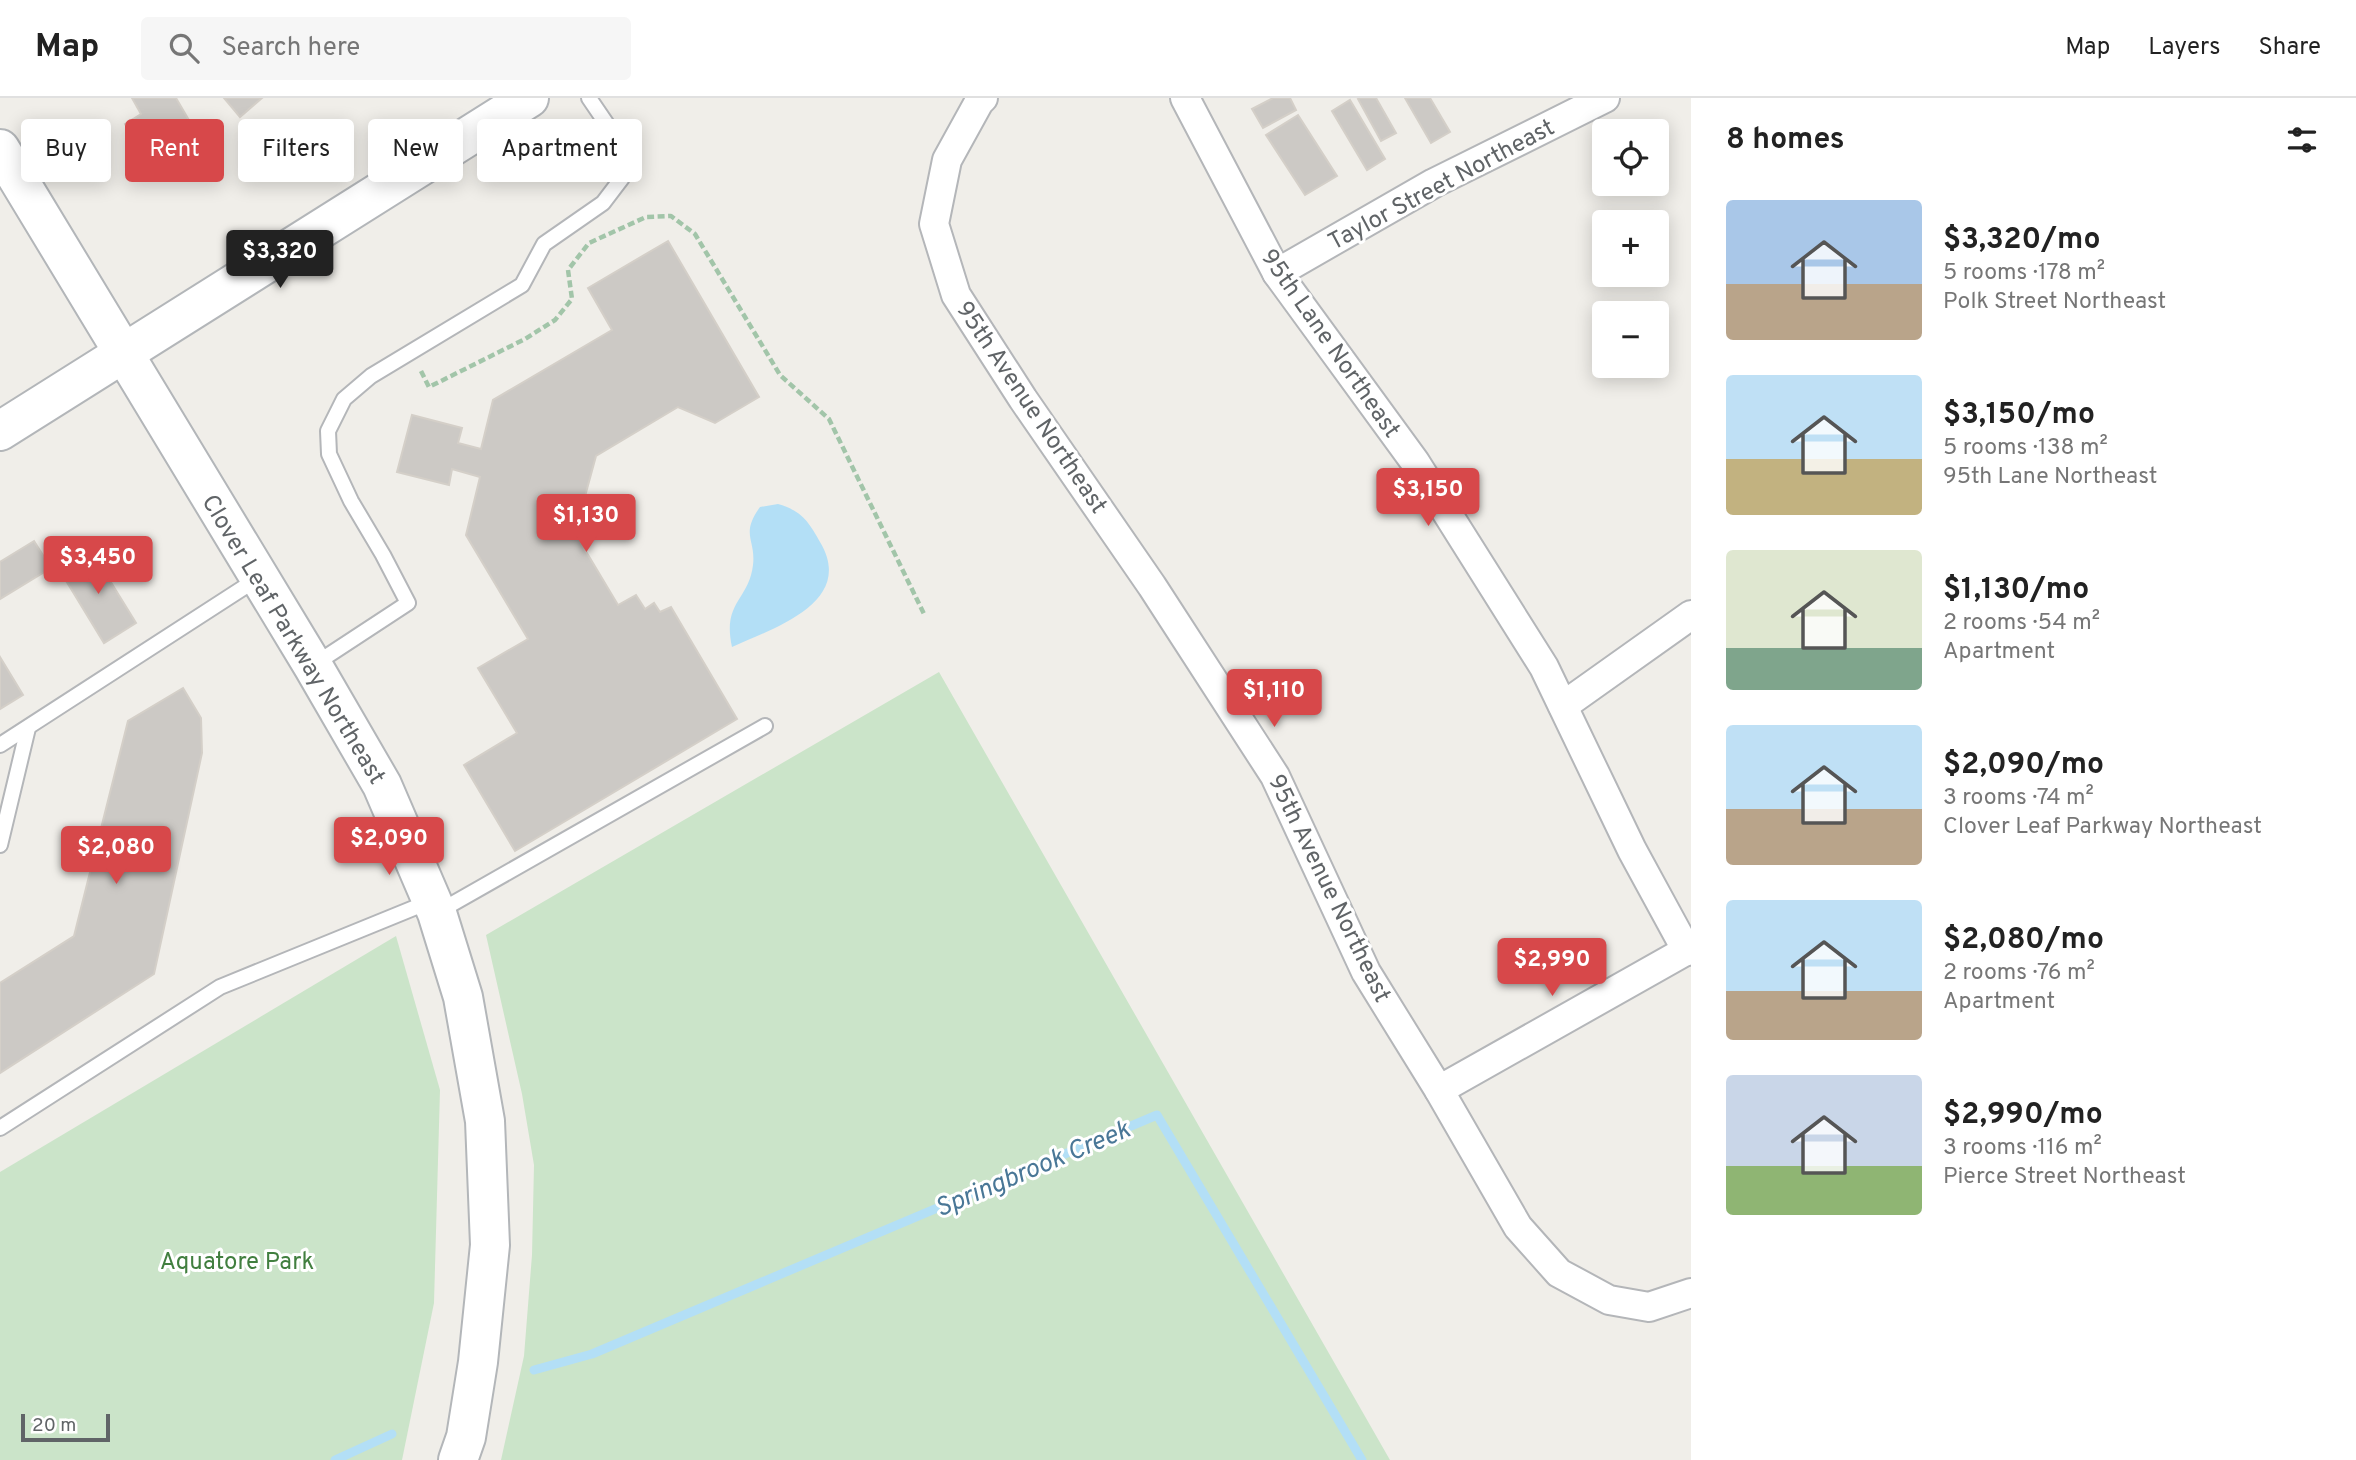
<!DOCTYPE html>
<meta charset="utf-8">
<style>
:root{--surface:#fff;--page:#f6f6f6;--text:#222;--muted:#767676;--line:#e0e0e0;--accent:#d7484a}
body{margin:0;font-family:Overpass,sans-serif;background:var(--page);color:var(--text);height:100vh;display:flex;flex-direction:column;font-size:26px;white-space:nowrap}
*{box-sizing:border-box;margin:0}
p{font-size:23px;color:var(--muted)}
.icon{flex:none;width:38px;height:38px;fill:none;stroke:currentColor;stroke-width:2;stroke-linecap:round;stroke-linejoin:round}
.map{position:relative;flex:1;overflow:hidden}
.panel{display:flex;flex-direction:column;background:var(--surface);width:665px}
.panel>*{flex:none}
.top-card{position:absolute;left:21px;top:21px;width:665px;height:63px;display:flex;gap:14px}
.fabs{position:absolute;left:1592px;top:21px;display:grid;gap:14px}
.fabs a{display:grid;place-items:center;width:77px;height:77px;border-radius:7px;background:var(--surface);box-shadow:0 4px 18px #0003;font-size:35px}
.scale{position:absolute;left:21px;bottom:18px;width:89px;box-sizing:border-box;padding-left:7px;border:4px solid #606467;border-top:0;font-size:19px;line-height:24px;white-space:nowrap;color:#606467;-webkit-text-stroke:5px #fff;paint-order:stroke}
.price{position:absolute;translate:-50% -60px;padding:0 16px;border-radius:7px;background:var(--accent);color:#fff;font-size:23px;line-height:46px;filter:drop-shadow(0 2px 4px #0008)}
.price::after{content:'';position:absolute;left:50%;top:42px;width:21px;height:16px;margin-left:-10px;background:inherit;clip-path:polygon(0 0,100% 0,50% 100%)}
.price.active{background:#222;color:#fff}
ul{padding:0;list-style:none}
li{display:flex;align-items:center;gap:21px;height:175px;padding:0 35px}
li span{display:grid;place-items:center;flex:none;width:196px;height:140px;border-radius:7px;color:#555}
li>.icon{margin-inline-start:auto}
span .icon{width:84px;height:84px;fill:#fffc;stroke-width:1}
li b{font-size:30px}
h2{display:flex;justify-content:space-between;align-items:center;height:84px;padding:0 35px;font-size:30px}
.tag{padding:0 24px;border-radius:7px;background:var(--surface);box-shadow:0 4px 18px #0003;font-size:24px;line-height:63px}
.tag.active{background:var(--accent);color:#fff}
header{display:flex;align-items:center;gap:42px;box-sizing:border-box;height:98px;padding:0 35px;background:var(--surface);border-bottom:2px solid var(--line)}
header strong{font-size:33px}
nav{display:flex;gap:38px;margin-inline-start:auto;font-size:24px}
.search{width:490px;height:63px;background:var(--page);display:flex;align-items:center;gap:18px;box-sizing:border-box;padding:0 24px;border-radius:7px;color:var(--muted);font-size:26px}
main{display:flex;flex:1;min-height:0}
.map>svg:first-child{display:block}
.green{fill:#cbe4c9}
.water{fill:#b3dff6}
.lines{fill:none;stroke-linecap:round;stroke-linejoin:round}
.stream{stroke:#b3dff6;stroke-width:9}
.building{fill:#ccc9c5;stroke:#d4cfc8;stroke-width:2}
.lane-casing{stroke:#b4b6b9;stroke-width:18}
.street-casing{stroke:#b4b6b9;stroke-width:32}
.secondary-casing{stroke:#b3b6b9;stroke-width:42}
.path{stroke:#a2c5a9;stroke-width:4.5;stroke-dasharray:7 3.5;stroke-linecap:butt}
.lane{stroke:#fff;stroke-width:14}
.street{stroke:#fff;stroke-width:28}
.secondary{stroke:#fff;stroke-width:38}
.labels{text-anchor:middle;stroke-width:6;stroke-linejoin:round;paint-order:stroke}
.street-label{font-size:24px;fill:#606467;stroke:#fff}
.park-label{font-size:24px;fill:#417f3f;stroke:#fff}
.water-label{font-size:26px;font-style:italic;fill:#497797;stroke:#fff}
</style>
<header>
<strong>Map</strong>
<div class="search"><svg class="icon" aria-label="search" viewBox="0 0 24 24"><circle cx="10" cy="10" r="6"/><path d="M15 15l6 6"/></svg>Search here</div>
<nav><a>Map</a><a>Layers</a><a>Share</a></nav>
</header>
<main>
<div class="map">
<svg width="1691" height="1362" viewBox="0 0 1691 1362">
<rect width="100%" height="100%" fill="#f0eee9"/>
<g class="green">
<polygon points="939,574 1390,1362 501,1362 524,1258 532,1157 534,1067 522,996 486,837"/>
<polygon points="396,838 440,992 434,1205 402,1362 0,1362 0,1074"/>
</g>
<path class="water" d="M778,406c24,7 30,17 42,38 36,60 -46,86 -88,105 -10,-45 17,-47 21,-82 3,-26 -13,-30 7,-58z"/>
<g class="lines">
<g class="stream">
<polyline points="534,1272 592,1256 1157,1017 1362,1362"/>
<polyline points="335,1362 392,1336"/>
</g>
</g>
<g class="building">
<polygon points="132,0 176,0 197,36 148,65 125,26 141,16"/>
<polygon points="224,0 262,0 240,19"/>
<polygon points="1273,0 1290,0 1296,12 1263,30 1252,11"/>
<polygon points="1360,0 1376,0 1396,35 1381,43 1358,1"/>
<polygon points="1405,0 1430,0 1450,34 1431,45"/>
<polygon points="1350,2 1385,61 1367,72 1332,13"/>
<polygon points="1298,17 1337,78 1305,97 1266,37"/>
<polygon points="668,143 759,299 715,325 678,309 596,358 575,435 618,507 636,497 645,511 654,505 660,514 671,509 737,621 515,753 464,667 517,635 478,570 528,541 466,437 480,379 452,371 449,387 397,374 412,317 462,330 458,345 481,351 493,302 612,232 588,190"/>
<polygon points="34,443 51,470 0,501 0,464"/>
<polygon points="91,452 136,525 104,545 59,471"/>
<polygon points="0,559 23,597 0,611"/>
<polygon points="183,590 201,620 202,655 154,876 0,975 0,885 74,838 128,623"/>
</g>
<g class="lines">
<g class="lane-casing">
<g id="lane">
<polyline points="315,566 408,505 383,457 351,403 329,356 328,333 344,301 371,278 522,187 544,146 603,105 622,80 621,47 589,0"/>
<polyline points="0,647 257,481"/>
<polyline points="0,747 28,630"/>
<polyline points="438,814 765,628"/>
<polyline points="0,1030 220,889 431,803"/>
</g>
</g>
<g class="street-casing">
<g id="street">
<polyline points="983,0 979,4 947,62 934,126 956,197 1023,301 1152,488 1275,678 1366,874 1439,992 1518,1129 1559,1175 1609,1202 1649,1209 1691,1195"/>
<polyline points="1185,0 1277,175 1415,364 1544,569 1632,752 1687,853"/>
<polyline points="1277,175 1434,85 1605,0"/>
<polyline points="1563,608 1691,517"/>
<polyline points="1439,992 1691,850"/>
</g>
</g>
<g class="secondary-casing">
<g id="secondary">
<polyline points="0,51 313,568 382,687 437,815 463,899 485,1023 490,1147 478,1264 466,1339 458,1362"/>
<polyline points="0,333 529,0"/>
</g>
</g>
<polyline class="path" points="421,273 429,289 525,241 555,222 572,201 568,172 589,145 646,119 671,118 695,136 780,277 829,321 925,518"/>
<use href="#lane" class="lane"/>
<use href="#street" class="street"/>
<use href="#secondary" class="secondary"/>
</g>
<g class="labels">
<g class="street-label">
<text transform="translate(1441 86) rotate(-28)" y="8">Taylor Street Northeast</text>
<text transform="translate(1331 245) rotate(55)" y="8">95th Lane Northeast</text>
<text transform="translate(1032 309) rotate(56)" y="8">95th Avenue Northeast</text>
<text transform="translate(294 541) rotate(59)" y="8">Clover Leaf Parkway Northeast</text>
<text transform="translate(1330 790) rotate(64)" y="8">95th Avenue Northeast</text>
</g>
<g class="park-label">
<text x="237" y="1171">Aquatore Park</text>
</g>
<g class="water-label">
<text transform="translate(1032 1070) rotate(-23)" y="9">Springbrook Creek</text>
</g>
</g>
</svg>
<div class="fabs">
<a><svg class="icon" aria-label="locate" viewBox="0 0 24 24"><circle cx="12" cy="12" r="6"/><path d="M12 2v4M12 18v4M2 12h4M18 12h4"/></svg></a>
<a>+</a>
<a>−</a>
</div>
<div class="scale">20 m</div>
<b class="price active" style="left:280px;top:192px">$3,320</b>
<b class="price" style="left:1428px;top:430px">$3,150</b>
<b class="price" style="left:586px;top:456px">$1,130</b>
<b class="price" style="left:98px;top:498px">$3,450</b>
<b class="price" style="left:1274px;top:631px">$1,110</b>
<b class="price" style="left:389px;top:779px">$2,090</b>
<b class="price" style="left:116px;top:788px">$2,080</b>
<b class="price" style="left:1552px;top:900px">$2,990</b>
<div class="top-card">
<a class="tag">Buy</a>
<a class="tag active">Rent</a>
<a class="tag">Filters</a>
<a class="tag">New</a>
<a class="tag">Apartment</a>
</div>
</div>
<section class="panel">
<h2>8 homes<svg class="icon" aria-label="filters" viewBox="0 0 24 24"><path d="M4 7h16M4 17h16"/><circle cx="9" cy="7" r="2"/><circle cx="15" cy="17" r="2"/></svg></h2>
<ul>
<li><span style="background:linear-gradient(#a9c7e8 60%,#b9a48a 0)"><svg class="icon" aria-label="home" viewBox="0 0 24 24"><path d="M3 11l9-7 9 7M6 9v11h12V9"/></svg></span><div><b>$3,320/mo</b><p>5 rooms · 178 m²</p><p>Polk Street Northeast</p></div></li>
<li><span style="background:linear-gradient(#bfe0f5 60%,#c2b280 0)"><svg class="icon" aria-label="home" viewBox="0 0 24 24"><path d="M3 11l9-7 9 7M6 9v11h12V9"/></svg></span><div><b>$3,150/mo</b><p>5 rooms · 138 m²</p><p>95th Lane Northeast</p></div></li>
<li><span style="background:linear-gradient(#dfe7d0 70%,#7fa58c 0)"><svg class="icon" aria-label="home" viewBox="0 0 24 24"><path d="M3 11l9-7 9 7M6 9v11h12V9"/></svg></span><div><b>$1,130/mo</b><p>2 rooms · 54 m²</p><p>Apartment</p></div></li>
<li><span style="background:linear-gradient(#bfe0f5 60%,#b9a48a 0)"><svg class="icon" aria-label="home" viewBox="0 0 24 24"><path d="M3 11l9-7 9 7M6 9v11h12V9"/></svg></span><div><b>$2,090/mo</b><p>3 rooms · 74 m²</p><p>Clover Leaf Parkway Northeast</p></div></li>
<li><span style="background:linear-gradient(#bfe0f5 65%,#b9a48a 0)"><svg class="icon" aria-label="home" viewBox="0 0 24 24"><path d="M3 11l9-7 9 7M6 9v11h12V9"/></svg></span><div><b>$2,080/mo</b><p>2 rooms · 76 m²</p><p>Apartment</p></div></li>
<li><span style="background:linear-gradient(#c9d6e8 65%,#8fb573 0)"><svg class="icon" aria-label="home" viewBox="0 0 24 24"><path d="M3 11l9-7 9 7M6 9v11h12V9"/></svg></span><div><b>$2,990/mo</b><p>3 rooms · 116 m²</p><p>Pierce Street Northeast</p></div></li>
</ul>
</section>
</main>
